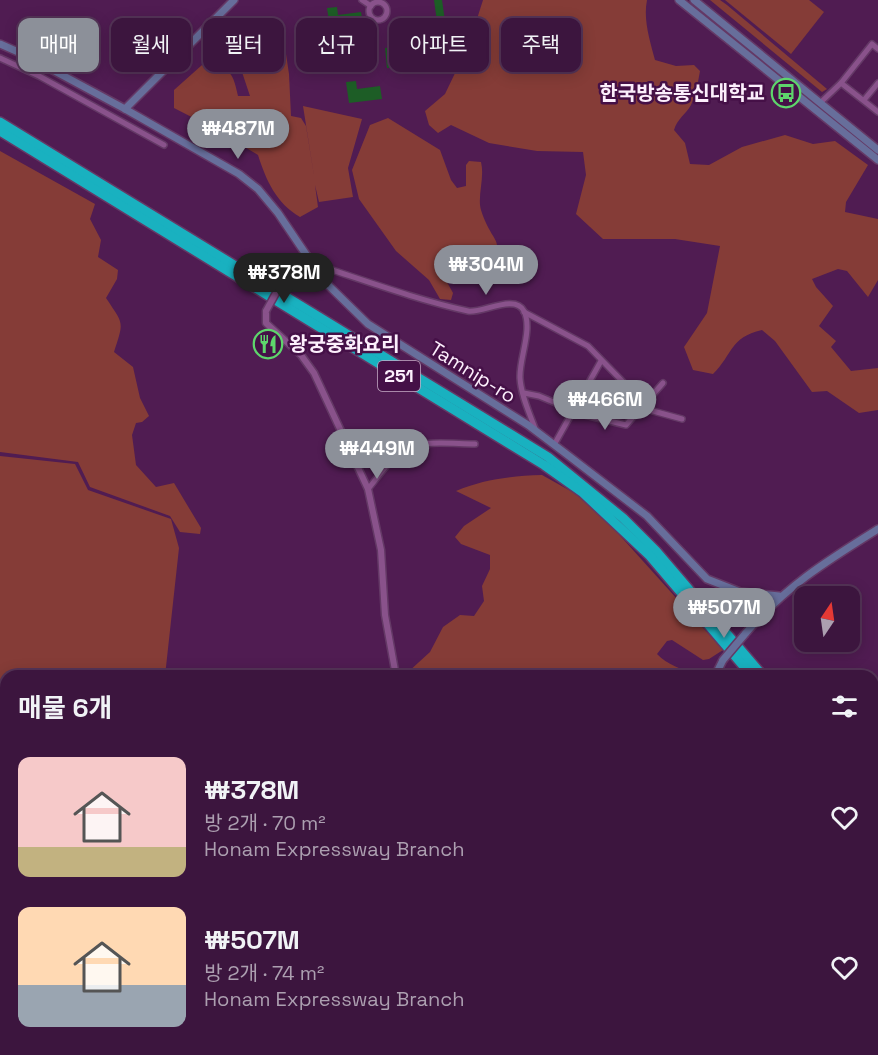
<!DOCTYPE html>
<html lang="ko">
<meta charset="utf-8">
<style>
:root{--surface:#3c153e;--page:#472249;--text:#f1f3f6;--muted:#ac9fb0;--line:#553458;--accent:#8c9099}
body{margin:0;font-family:"Space Grotesk","Noto Sans KR",sans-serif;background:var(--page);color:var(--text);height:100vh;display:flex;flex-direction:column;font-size:22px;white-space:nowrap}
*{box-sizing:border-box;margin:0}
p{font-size:20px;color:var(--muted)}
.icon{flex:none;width:33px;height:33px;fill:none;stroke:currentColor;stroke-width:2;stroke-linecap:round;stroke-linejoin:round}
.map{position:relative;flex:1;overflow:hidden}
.panel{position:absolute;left:0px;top:670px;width:879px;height:386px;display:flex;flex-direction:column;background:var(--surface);border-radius:18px 18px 0 0;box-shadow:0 3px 15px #0003,0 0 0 2px var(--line)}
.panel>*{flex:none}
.guide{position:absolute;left:18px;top:18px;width:843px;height:54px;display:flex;gap:12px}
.needle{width:39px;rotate:13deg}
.fabs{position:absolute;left:794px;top:586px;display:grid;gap:12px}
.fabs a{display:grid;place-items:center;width:66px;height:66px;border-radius:12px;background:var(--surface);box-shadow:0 3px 15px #0003,0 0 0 2px var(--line);font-size:30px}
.price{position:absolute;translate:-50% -51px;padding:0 14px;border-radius:21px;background:var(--accent);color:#fff;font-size:20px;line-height:39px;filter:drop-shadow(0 2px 3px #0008)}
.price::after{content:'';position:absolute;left:50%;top:36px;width:18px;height:14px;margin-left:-9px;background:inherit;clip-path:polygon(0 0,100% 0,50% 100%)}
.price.active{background:#222;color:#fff}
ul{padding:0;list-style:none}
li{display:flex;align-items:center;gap:18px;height:150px;padding:0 18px}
li span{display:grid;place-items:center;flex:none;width:168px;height:120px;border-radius:12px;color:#555}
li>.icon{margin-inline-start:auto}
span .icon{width:72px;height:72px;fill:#fffc;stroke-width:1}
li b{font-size:26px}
h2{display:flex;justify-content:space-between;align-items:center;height:72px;padding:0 18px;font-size:26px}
.pill{padding:0 21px;border-radius:12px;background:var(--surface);box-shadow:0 3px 15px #0003,0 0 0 2px var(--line);font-size:21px;line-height:54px}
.pill.active{background:var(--accent);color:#fff}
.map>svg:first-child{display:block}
.green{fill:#853c37}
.building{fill:#1d5d26}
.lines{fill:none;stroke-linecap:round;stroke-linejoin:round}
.minor-casing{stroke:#643966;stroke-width:8}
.tertiary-casing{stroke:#643966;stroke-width:9}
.secondary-casing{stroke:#643966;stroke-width:10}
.motorway-casing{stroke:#643966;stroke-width:12}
.minor{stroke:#89528b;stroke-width:5}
.tertiary{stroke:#89528b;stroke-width:6}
.secondary{stroke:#676e9b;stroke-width:7}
.motorway{stroke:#19b1c0;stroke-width:9}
.tertiary-bridge-casing{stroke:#643966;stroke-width:9;stroke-linecap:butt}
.secondary-bridge-casing{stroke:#643966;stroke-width:10;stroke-linecap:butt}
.tertiary-bridge{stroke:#89528b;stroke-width:6}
.secondary-bridge{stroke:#676e9b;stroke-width:7}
.labels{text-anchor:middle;stroke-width:5;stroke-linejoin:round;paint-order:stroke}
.shield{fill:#451047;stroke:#c5acc6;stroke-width:1.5}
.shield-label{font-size:18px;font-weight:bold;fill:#fceffc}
.poi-label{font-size:20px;font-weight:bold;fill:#fceffc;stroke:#451047;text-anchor:end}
.street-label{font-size:20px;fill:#fceffc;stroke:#451047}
</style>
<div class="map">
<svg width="878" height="1055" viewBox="0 0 878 1055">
<rect width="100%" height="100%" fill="#501c52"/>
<g class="green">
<path d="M483,0h164c-4,20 3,41 8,60l21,6 18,-1 6,6c-2,11 -4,23 -9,34 -5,9 -14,14 -17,25l11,13 5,21 19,1 33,-18 43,-12 28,9 22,-3 33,24 -22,37 -1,10 33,7v61l-10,17 -21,-26 -9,-2 -26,10 4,8 17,19 -14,20 17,15 -5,6 20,24 27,-3v42l-19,3 -32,-22 -15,1 -37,-51 -13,-11c-33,8 -28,23 -49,44l-20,-4 -9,-23 23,-34 13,-67 -45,-7h-72l-27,-25 10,-39 -3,-23 -46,-1 -48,-8 -38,-18 -13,8 -9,-8 -4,-14 20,-17 24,-50z"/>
<polygon points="710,0 720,0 727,5 827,89 822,92"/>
<polygon points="725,0 809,0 824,12 791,54"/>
<path d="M262,27h20l7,47 2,42 10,2 5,8 9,56 -12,-76 59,13 -14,49 5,29 -34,5 -4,-17 3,22 -18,10c-24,-14 -34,-37 -42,-62l-47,-28 -37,-19v-18l28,-25c28,5 30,3 36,31h12l-10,-30 9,-37z"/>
<path d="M388,118l52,32 11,30 6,8 9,-2v-21l3,-4 12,1c4,16 -4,34 0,48 12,39 32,29 -6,64l-7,-10 -15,-3 -11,12 11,20 -2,7 -11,-1 -11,-19 -33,-29 -37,-52 -7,-29 18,-45z"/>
<path d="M0,151l95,53 -5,15 11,21 -3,17 20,13 -1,9 -11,19c18,27 18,23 8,54l19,15 7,31 9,18 -7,6 -6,1 -4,12 4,30 20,22 18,-4 27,45 -1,6 -20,-2 -10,-16 -80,-29 -12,-25 -78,-10z"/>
<polygon points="0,456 75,464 88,490 171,519 179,548 165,676 6,676 6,1046 0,1036"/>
<path d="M542,475l34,19 30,26 117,130 -14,9 -6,1 -31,-20 -5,1 -10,13c10,11 25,14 38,22h-287l-1,-3 23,-21 13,-25 17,-12 14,1 10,-15 -2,-15 8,-17v-14l-29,-11 -6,-7 9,-11 27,-18 -35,-17c28,-12 55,-15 86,-16z"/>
</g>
<g class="building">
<polygon points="434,0 442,0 445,21 458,19 459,26 438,29"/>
<polygon points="337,7 338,15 361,12 363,24 330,28 327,8"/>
<polygon points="352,38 361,43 356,51 351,47 336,50 334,41"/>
<polygon points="308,43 309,53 334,50 336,62 299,67 296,45"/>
<polygon points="395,47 396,55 419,52 421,64 387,68 385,48"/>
<polygon points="356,81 357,89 380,86 382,99 349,103 346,82"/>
</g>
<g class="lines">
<g class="minor-casing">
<g id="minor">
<polyline points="362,0 371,6"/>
<circle cx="378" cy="11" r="9"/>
<polyline points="0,58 39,76 164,145"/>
<polyline points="841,83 878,112"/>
<polyline points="864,100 878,83"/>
<polyline points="820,103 841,83 872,44 878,49"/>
<path d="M311,259l9,7c49,16 98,34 148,45 13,3 47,-18 56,0 9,19 -5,47 -4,67 1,18 10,36 16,53"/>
<polyline points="524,312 588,346 625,384 636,402 653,411 682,419"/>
<polyline points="524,393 539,396 585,415 626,425 663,383"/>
<polyline points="554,445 601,361"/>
<path d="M368,489c11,-13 24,-34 40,-41 19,-8 46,-4 67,-4"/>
<polyline points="697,676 698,672"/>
<polyline points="736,676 738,676"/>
<polyline points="873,818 878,822"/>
<polyline points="873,982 878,985"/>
</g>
</g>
<g class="tertiary-casing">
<g id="tertiary">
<polyline points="281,284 310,259"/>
<polyline points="266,311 266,323 301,355 314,373 368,489 381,550 385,615 396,676"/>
<polyline points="331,1055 335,1050"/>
</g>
</g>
<g class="secondary-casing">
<g id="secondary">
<polyline points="679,0 878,160"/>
<polyline points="694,0 878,150"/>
<polyline points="0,44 25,55 125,109 239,174 258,189 278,213 324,281 368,324 528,425 565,453 647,516 707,579 740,592 779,596"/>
<polyline points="125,109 234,0"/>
<path d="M745,634c41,-48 80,-72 133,-105"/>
<polyline points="715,676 723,660"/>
<polyline points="873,967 877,963"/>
<polyline points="856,1055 858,1050"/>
</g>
</g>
<g class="motorway-casing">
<g id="motorway">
<polyline points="0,122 548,457 623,518 656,551 763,676"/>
<polyline points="0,131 544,465 582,492 650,556 752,676"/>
<polyline points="873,787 878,791"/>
<polyline points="873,801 878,805"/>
</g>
</g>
<use href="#minor" class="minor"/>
<use href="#tertiary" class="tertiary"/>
<use href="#secondary" class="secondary"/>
<use href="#motorway" class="motorway"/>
<g class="tertiary-bridge-casing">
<polyline id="tertiary-bridge" points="266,311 281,284"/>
</g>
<g class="secondary-bridge-casing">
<polyline id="secondary-bridge" points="723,660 745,634"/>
</g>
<use href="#tertiary-bridge" class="tertiary-bridge"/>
<use href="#secondary-bridge" class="secondary-bridge"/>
</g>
<defs>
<g id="bus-ring" transform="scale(1.5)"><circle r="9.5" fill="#451047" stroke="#5ed56c" stroke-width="1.5"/><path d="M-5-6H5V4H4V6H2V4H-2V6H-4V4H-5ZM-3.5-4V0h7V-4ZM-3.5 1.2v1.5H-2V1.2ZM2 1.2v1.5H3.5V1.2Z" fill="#5ed56c"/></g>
<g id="restaurant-ring" transform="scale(1.5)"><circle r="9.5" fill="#451047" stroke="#5ed56c" stroke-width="1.5"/><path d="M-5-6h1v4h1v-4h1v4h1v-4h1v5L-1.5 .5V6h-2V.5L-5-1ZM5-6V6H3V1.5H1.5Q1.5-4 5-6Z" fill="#5ed56c"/></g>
</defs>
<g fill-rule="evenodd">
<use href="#bus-ring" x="786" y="93"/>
<use href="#restaurant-ring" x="268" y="344"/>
</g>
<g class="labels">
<rect class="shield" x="378" y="361" width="42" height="30" rx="4.5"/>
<g class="shield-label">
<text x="399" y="382">251</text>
</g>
<g class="poi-label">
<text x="765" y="100">한국방송통신대학교</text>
<text x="289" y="351" text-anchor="start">왕궁중화요리</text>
</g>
<g class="street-label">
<text transform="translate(473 372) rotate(32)" y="7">Tamnip-ro</text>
</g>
</g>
</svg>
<div class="fabs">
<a><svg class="needle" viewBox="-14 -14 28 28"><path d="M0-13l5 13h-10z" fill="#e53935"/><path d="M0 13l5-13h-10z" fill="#ac9fb0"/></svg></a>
</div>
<b class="price" style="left:238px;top:160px">₩487M</b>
<b class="price" style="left:486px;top:296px">₩304M</b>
<b class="price active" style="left:284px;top:304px">₩378M</b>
<b class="price" style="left:605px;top:431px">₩466M</b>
<b class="price" style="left:377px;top:480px">₩449M</b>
<b class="price" style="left:724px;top:639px">₩507M</b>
<div class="guide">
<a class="pill active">매매</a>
<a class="pill">월세</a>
<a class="pill">필터</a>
<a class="pill">신규</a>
<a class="pill">아파트</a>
<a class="pill">주택</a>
</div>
<section class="panel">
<h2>매물 6개<svg class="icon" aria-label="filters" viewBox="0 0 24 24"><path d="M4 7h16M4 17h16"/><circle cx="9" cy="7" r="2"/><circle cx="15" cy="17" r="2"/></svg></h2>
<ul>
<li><span style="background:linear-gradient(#f6c9c9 75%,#c2b280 0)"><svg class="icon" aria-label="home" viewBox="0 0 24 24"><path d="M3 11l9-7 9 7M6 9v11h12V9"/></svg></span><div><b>₩378M</b><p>방 2개 · 70 m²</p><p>Honam Expressway Branch</p></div><svg class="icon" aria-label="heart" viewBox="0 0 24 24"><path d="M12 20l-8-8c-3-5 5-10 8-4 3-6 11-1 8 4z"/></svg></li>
<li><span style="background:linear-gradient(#ffd9b3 65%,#9aa5b1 0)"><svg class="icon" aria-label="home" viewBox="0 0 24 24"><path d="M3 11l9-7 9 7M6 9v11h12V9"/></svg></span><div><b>₩507M</b><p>방 2개 · 74 m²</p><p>Honam Expressway Branch</p></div><svg class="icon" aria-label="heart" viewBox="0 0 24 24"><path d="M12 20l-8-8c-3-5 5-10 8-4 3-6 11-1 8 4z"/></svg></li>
</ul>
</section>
</div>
